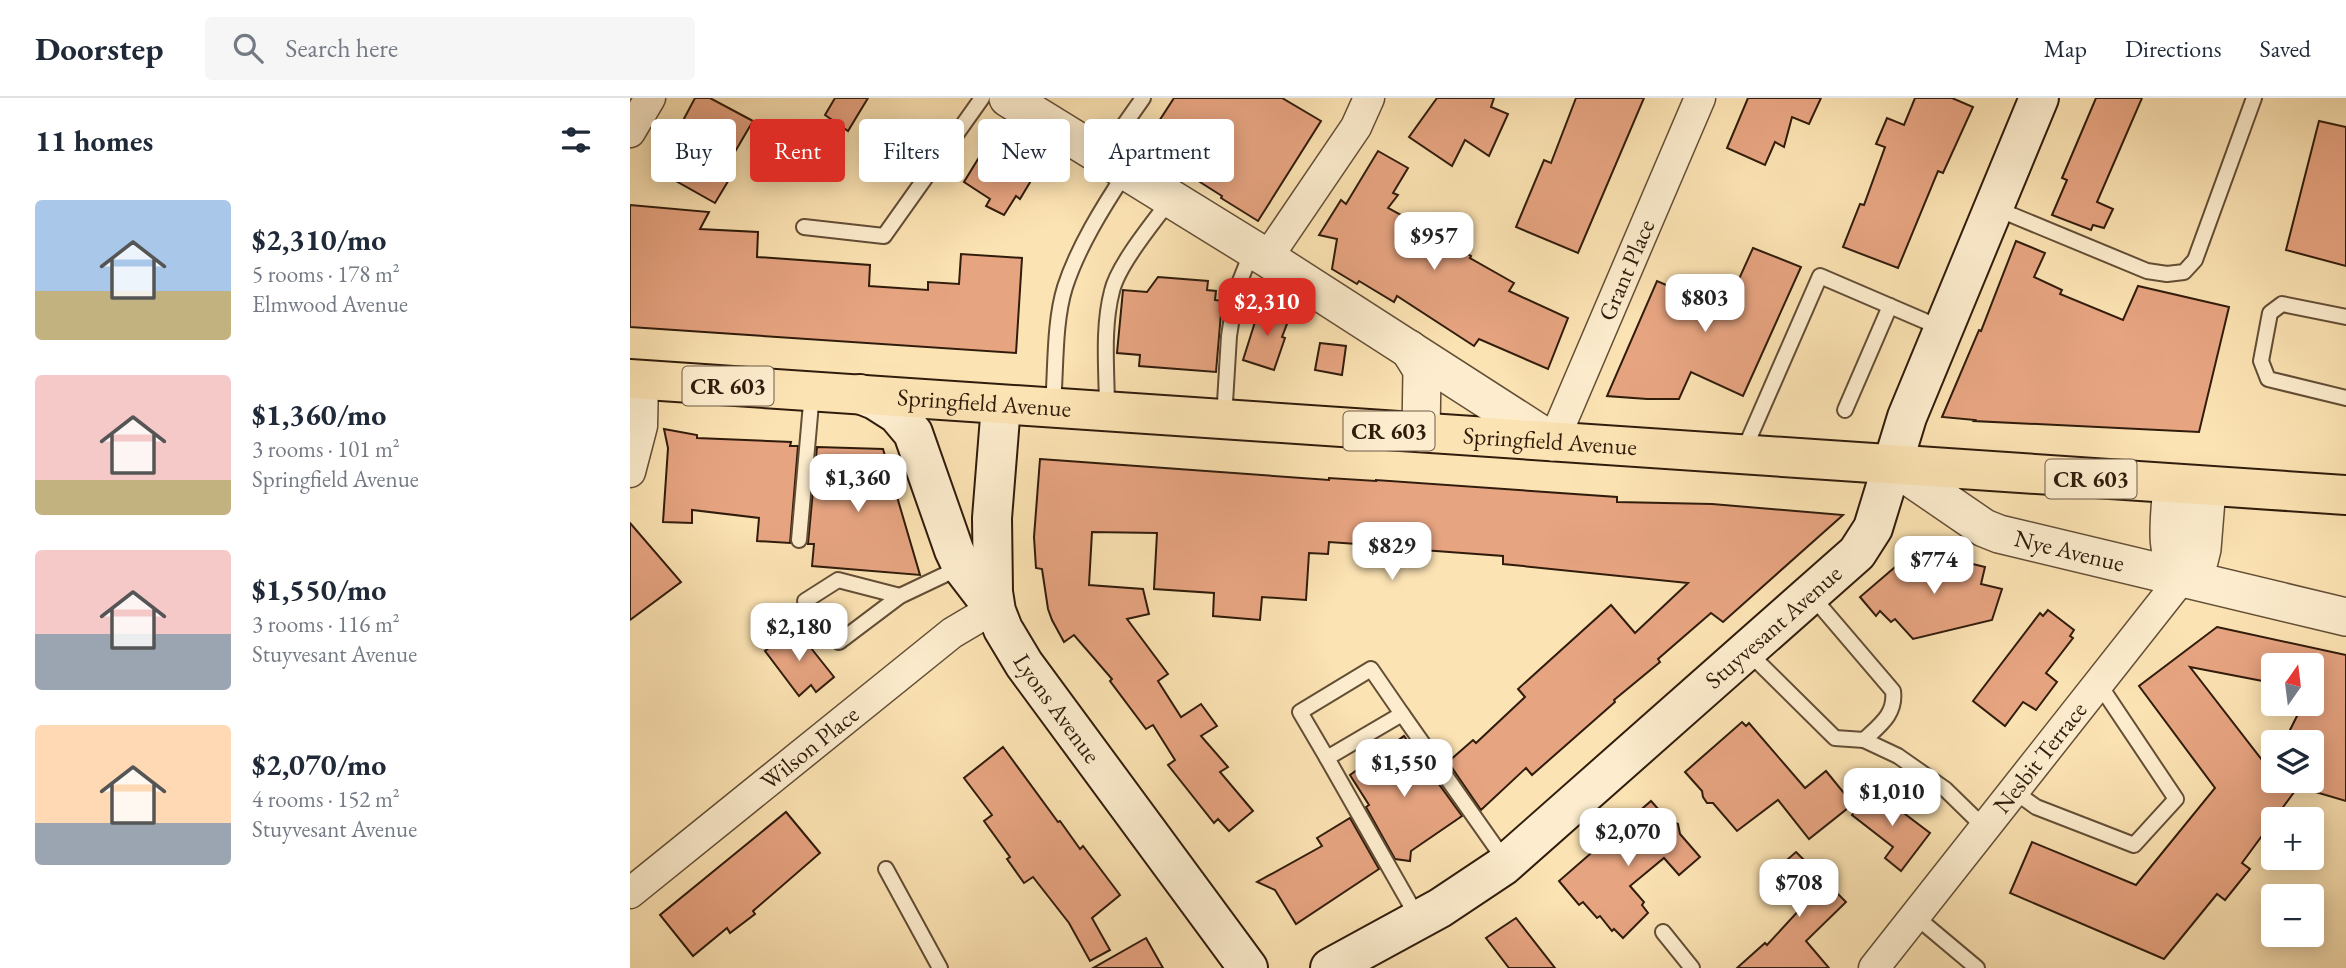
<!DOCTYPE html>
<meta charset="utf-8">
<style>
:root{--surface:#fff;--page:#f6f6f7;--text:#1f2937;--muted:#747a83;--line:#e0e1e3;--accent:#d93025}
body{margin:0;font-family:"EB Garamond",serif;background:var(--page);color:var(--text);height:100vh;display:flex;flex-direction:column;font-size:26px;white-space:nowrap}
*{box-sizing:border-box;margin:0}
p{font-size:23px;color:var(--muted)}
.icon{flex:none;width:38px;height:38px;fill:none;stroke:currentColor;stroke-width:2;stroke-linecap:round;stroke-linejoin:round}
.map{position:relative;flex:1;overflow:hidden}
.drawer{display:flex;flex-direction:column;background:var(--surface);width:630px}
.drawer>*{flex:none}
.guide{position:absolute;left:21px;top:21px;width:665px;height:63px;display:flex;gap:14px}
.needle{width:46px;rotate:14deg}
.buttons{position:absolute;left:1631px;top:555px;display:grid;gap:14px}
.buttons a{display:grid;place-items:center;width:63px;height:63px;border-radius:7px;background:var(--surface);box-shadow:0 4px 18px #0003;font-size:35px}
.price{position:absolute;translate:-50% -60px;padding:0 16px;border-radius:14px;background:#fff;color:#222;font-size:23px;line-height:46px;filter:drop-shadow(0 2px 4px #0008)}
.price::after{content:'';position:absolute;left:50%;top:42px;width:21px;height:16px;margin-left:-10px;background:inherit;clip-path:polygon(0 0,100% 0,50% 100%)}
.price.on{background:var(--accent);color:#fff}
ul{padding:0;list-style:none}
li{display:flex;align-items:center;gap:21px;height:175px;padding:0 35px}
li span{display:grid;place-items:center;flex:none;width:196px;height:140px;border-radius:7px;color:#555}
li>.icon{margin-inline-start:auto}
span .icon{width:84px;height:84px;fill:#fffc;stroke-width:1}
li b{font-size:30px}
h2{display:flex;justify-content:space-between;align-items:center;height:84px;padding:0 35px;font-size:30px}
.pill{padding:0 24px;border-radius:7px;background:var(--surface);box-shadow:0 4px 18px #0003;font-size:24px;line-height:63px}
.pill.on{background:var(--accent);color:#fff}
header{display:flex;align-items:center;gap:42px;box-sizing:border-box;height:98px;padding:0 35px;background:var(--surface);border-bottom:2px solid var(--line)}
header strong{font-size:33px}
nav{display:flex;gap:38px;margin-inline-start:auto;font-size:24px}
.search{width:490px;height:63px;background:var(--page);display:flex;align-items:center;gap:18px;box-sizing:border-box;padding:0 24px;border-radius:7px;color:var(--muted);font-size:26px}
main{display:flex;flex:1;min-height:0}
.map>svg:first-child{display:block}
.building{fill:#e7a481;stroke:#301c0c;stroke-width:2}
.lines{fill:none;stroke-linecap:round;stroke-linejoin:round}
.service-casing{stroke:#634e36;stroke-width:18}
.minor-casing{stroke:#634e36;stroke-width:33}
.tertiary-casing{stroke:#634e36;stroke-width:40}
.secondary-casing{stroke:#301c0c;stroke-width:42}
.primary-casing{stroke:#301c0c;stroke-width:42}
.service{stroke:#fdedce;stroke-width:14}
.minor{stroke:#fdedce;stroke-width:30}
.tertiary{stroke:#fdedce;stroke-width:37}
.secondary{stroke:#fdedce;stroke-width:38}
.primary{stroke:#fce3b3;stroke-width:38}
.labels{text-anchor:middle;stroke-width:6;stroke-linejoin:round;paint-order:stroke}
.shield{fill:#fdedce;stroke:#6e5b46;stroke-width:2}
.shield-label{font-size:23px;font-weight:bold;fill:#301c0c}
.street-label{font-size:24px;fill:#301c0c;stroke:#fdedce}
</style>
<header>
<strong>Doorstep</strong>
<div class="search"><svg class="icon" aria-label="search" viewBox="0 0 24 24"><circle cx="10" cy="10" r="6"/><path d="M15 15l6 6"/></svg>Search here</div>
<nav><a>Map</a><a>Directions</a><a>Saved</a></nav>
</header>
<main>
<section class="drawer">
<h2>11 homes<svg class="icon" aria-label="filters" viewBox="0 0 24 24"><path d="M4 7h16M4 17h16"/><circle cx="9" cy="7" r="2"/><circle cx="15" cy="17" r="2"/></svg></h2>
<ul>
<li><span style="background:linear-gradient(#a9c7e8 65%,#c2b280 0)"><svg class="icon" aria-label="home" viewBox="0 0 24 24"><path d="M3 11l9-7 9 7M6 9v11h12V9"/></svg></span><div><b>$2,310/mo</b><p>5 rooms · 178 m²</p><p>Elmwood Avenue</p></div></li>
<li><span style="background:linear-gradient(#f6c9c9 75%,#c2b280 0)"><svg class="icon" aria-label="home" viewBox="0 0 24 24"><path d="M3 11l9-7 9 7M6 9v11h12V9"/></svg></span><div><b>$1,360/mo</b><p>3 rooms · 101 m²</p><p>Springfield Avenue</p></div></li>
<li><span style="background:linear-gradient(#f6c9c9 60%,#9aa5b1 0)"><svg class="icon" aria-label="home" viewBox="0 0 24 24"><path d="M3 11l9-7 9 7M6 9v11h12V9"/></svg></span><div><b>$1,550/mo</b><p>3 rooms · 116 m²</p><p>Stuyvesant Avenue</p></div></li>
<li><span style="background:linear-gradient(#ffd9b3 70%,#9aa5b1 0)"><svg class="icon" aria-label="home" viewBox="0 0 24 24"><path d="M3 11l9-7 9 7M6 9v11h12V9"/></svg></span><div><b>$2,070/mo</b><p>4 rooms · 152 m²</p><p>Stuyvesant Avenue</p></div></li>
</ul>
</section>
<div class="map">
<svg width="1716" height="870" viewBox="0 0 1716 870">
<rect width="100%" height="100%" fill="#fce3b3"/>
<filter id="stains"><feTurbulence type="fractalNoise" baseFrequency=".00286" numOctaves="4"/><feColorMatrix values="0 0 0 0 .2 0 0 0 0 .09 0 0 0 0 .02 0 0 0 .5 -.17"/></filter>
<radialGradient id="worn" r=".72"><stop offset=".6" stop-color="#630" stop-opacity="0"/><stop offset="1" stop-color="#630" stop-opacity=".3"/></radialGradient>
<g class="building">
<polygon points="65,0 80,0 123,23 92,76 100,80 85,105 23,70 37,45 40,47"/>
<polygon points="205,0 238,0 218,33 195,17"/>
<polygon points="544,0 652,0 691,23 628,123 591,100 592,98 551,72 559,58 522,34"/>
<polygon points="807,0 864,0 861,9 878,16 859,58 835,42 822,68 779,39"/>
<polygon points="946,0 1014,0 948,155 886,129 914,62 921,65"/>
<polygon points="1118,0 1191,0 1179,26 1162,19 1154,49 1145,44 1135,67 1097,50"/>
<polygon points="1285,0 1322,0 1343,9 1313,75 1308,73 1268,170 1213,149 1230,106 1234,107 1255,49 1246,46 1257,20 1274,27"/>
<polygon points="1466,0 1512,0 1467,104 1483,111 1474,130 1463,127 1461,132 1422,117 1437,82 1432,80"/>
<polygon points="1689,23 1716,29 1716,168 1656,152"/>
<polygon points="362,38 383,50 380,56 408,71 390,101 386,98 374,117 356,108 360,101 334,84"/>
<polygon points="748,53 778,70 763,95 768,97 758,110 806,136 841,158 840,160 884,185 879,193 938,220 918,271 849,241 844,248 767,198 764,204 729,183 727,186 702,171 707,141 689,137 711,102 716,106"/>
<polygon points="0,107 79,114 70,131 128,134 127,159 240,167 239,188 298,192 298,184 329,186 331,156 392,160 386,255 0,229"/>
<polygon points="1386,143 1415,155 1404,179 1432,192 1430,196 1493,222 1508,188 1599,209 1569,334 1344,323 1345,322 1312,319 1349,232 1351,233"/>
<polygon points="1123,150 1171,169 1113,298 1061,274 1049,301 1017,301 977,298 1027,183 1095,212"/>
<polygon points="528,179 578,183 577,192 586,193 585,202 592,203 586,274 509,268 510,257 487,255 493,192 517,194"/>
<polygon points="630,208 660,218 652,239 655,240 644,272 613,262"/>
<polygon points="690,245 716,248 712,277 685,272"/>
<polygon points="34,331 67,337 67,340 161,344 160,348 168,348 160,445 127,443 129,420 62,412 62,425 33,424 38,350"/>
<polygon points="187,349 253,351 290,477 182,468 184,446 178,446"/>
<polygon points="410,361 699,382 699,380 746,383 746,382 987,399 987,404 1082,406 1213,417 1093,524 1081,515 1028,561 1030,564 984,602 985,604 902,677 896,670 851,712 818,664 843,642 846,645 895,599 888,591 981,507 1005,535 1058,485 873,466 873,458 779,451 779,461 740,457 741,447 699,444 698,456 679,455 676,502 632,499 630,522 583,518 584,495 524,491 527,435 462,434 459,487 513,491 519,516 497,521 538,576 528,583 551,619 571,606 587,628 571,638 598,669 590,674 623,713 599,733 588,721 584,725 538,667 545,662 523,627 516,631 480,583 482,581 444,537 434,544 422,522 418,511 412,471 406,470 404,439"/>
<polygon points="0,425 51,484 0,522"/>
<polygon points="1302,456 1355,469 1351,486 1372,491 1362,522 1283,541 1265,521 1261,524 1250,513 1246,518 1230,499 1271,464"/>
<polygon points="1418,512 1444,532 1440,538 1443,540 1416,575 1427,584 1406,612 1393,604 1375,628 1343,603 1410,515 1413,518"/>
<polygon points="1587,529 1716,557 1716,703 1682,693 1682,644 1654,644 1673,606 1682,606 1682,567 1643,567 1643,585 1560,569 1639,671 1643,664 1643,682 1673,682 1612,765 1620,771 1595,802 1587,796 1534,861 1380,795 1402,744 1506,787 1585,690 1509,588"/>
<polygon points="165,530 204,579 186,594 181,587 169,598 135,553"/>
<polygon points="1112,624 1116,628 1119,625 1175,690 1196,673 1223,706 1179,741 1148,702 1107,733 1083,705 1077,705 1073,699 1072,693 1055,674"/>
<polygon points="774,638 832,718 781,753 780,763 765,761 736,709 739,707 720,677"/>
<polygon points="373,649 428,724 430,723 450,751 453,748 490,797 462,820 480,852 460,863 439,825 403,779 394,785 377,761 380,759 354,723 362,717 334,680"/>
<polygon points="1242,691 1300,735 1271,773 1255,760 1263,749 1222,717"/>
<polygon points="1021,703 1037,721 1048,726 1050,736 1070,759 1049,777 1034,760 1000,788 1014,804 1012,807 1018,815 993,840 984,831 982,833 970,818 967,820 953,804 949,807 929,783"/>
<polygon points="156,714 190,755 123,813 125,816 100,835 97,830 63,858 30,817"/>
<polygon points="720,720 749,771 666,826 645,792 627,784 692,748 687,740"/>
<polygon points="1166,754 1216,804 1176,843 1199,870 1107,870 1135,845 1137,847 1172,809 1142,775"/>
<polygon points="886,820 925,870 879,870 856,840"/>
<polygon points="516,840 533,870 463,870"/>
</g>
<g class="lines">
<g class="service-casing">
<g id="service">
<polyline points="473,57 513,0"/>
<polyline points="1365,110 1517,173 1537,176 1554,174 1565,162 1624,0"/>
<polyline points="174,129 254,138 352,0"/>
<polyline points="1716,219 1652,206 1640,215 1631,263 1638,281 1716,300"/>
<path d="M423,307c3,-37 1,-83 12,-118 13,-40 38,-80 61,-115"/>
<polyline points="1215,312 1260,208"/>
<path d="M477,313c0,-39 -5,-82 5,-120 6,-26 41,-68 58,-91"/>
<polyline points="594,321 599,238 606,193 622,153"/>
<polyline points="1114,352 1190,178 1311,230"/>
<polyline points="169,442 182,294"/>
<polyline points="175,503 208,482 270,498"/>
<polyline points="209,544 270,498 331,469"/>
<path d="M1117,553l88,87 29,2c16,-15 32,-26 29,-49l-82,-96"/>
<polyline points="1234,642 1268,658 1315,691 1355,730"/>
<polyline points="697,660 670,614 741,571 772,616"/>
<polyline points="1384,693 1406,709 1504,747 1546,701 1469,586"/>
<polyline points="256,771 310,870"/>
<polyline points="1285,818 1347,870"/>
<polyline points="788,820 697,660 772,616 876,764"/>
<polyline points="1033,834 1062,870"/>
</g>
</g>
<g class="minor-casing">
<g id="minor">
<polyline points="0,34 20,0"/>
<polyline points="637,160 726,29 739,0"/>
<path id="s1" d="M923,344l147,-344"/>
<polyline points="0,374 12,328 13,282"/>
<path id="s2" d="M0,795l322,-260 27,-16 17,-6"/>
<path id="s3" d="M1244,870l307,-389"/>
</g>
</g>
<g class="tertiary-casing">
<g id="tertiary">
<polyline points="378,0 637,160 923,344"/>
<polyline points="779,251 792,272 791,335"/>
<path id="s4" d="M1262,367l92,63 15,6 347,83"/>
<path d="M1542,386c-2,33 -9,67 9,95"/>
<polyline points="1551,481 1569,463 1572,451 1577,389"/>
</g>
</g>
<g class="secondary-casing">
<g id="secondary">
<polyline points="230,296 245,302 267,316 283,335 324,452 332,469 365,512"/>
<path id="s5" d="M371,307l-9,113 1,74 3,19 7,18 21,35 224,304"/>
<path id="s6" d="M700,870l110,-60 63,-42 354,-313 16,-25 34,-111 132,-319"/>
</g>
</g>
<g class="primary-casing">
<g id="primary">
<path id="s7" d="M0,281l1716,116"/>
</g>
</g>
<use href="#service" class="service"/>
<use href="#minor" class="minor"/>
<use href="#tertiary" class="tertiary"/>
<use href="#secondary" class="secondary"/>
<use href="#primary" class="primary"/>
</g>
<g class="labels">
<g class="shield">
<rect x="52.5" y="268.5" width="91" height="39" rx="5"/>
<rect x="713.5" y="313.5" width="91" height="39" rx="5"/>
<rect x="1415.5" y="361.5" width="91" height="39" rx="5"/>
</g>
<g class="shield-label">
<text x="98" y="296">CR 603</text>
<text x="759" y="341">CR 603</text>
<text x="1461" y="389">CR 603</text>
</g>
<g class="street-label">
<text dy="8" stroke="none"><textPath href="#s1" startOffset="187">Grant Place</textPath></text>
<text dy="8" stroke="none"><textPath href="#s7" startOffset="355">Springfield Avenue</textPath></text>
<text dy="8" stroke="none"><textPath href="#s7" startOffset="922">Springfield Avenue</textPath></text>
<text dy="8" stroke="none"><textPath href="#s4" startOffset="200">Nye Avenue</textPath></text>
<text dy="8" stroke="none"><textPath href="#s6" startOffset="562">Stuyvesant Avenue</textPath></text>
<text dy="8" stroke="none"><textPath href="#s5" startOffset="322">Lyons Avenue</textPath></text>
<text dy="8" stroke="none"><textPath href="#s2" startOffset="231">Wilson Place</textPath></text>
<text dy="8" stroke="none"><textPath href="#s3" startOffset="268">Nesbit Terrace</textPath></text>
</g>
</g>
<rect width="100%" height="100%" filter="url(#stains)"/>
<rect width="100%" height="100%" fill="url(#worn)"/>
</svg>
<div class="buttons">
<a><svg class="needle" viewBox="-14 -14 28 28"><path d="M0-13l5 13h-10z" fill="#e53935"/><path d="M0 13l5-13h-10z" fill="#747a83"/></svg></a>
<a><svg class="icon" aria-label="layers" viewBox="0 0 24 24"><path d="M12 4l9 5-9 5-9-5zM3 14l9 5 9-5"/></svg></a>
<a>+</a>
<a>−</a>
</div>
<b class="price" style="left:804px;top:174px">$957</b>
<b class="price" style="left:1075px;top:236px">$803</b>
<b class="price on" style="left:637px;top:240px">$2,310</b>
<b class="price" style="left:228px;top:416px">$1,360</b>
<b class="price" style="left:762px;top:484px">$829</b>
<b class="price" style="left:1304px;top:498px">$774</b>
<b class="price" style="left:169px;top:565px">$2,180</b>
<b class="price" style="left:774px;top:701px">$1,550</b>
<b class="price" style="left:1262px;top:730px">$1,010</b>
<b class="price" style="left:998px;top:770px">$2,070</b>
<b class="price" style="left:1169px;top:821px">$708</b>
<div class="guide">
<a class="pill">Buy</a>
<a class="pill on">Rent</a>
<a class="pill">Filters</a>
<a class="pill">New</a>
<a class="pill">Apartment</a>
</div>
</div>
</main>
